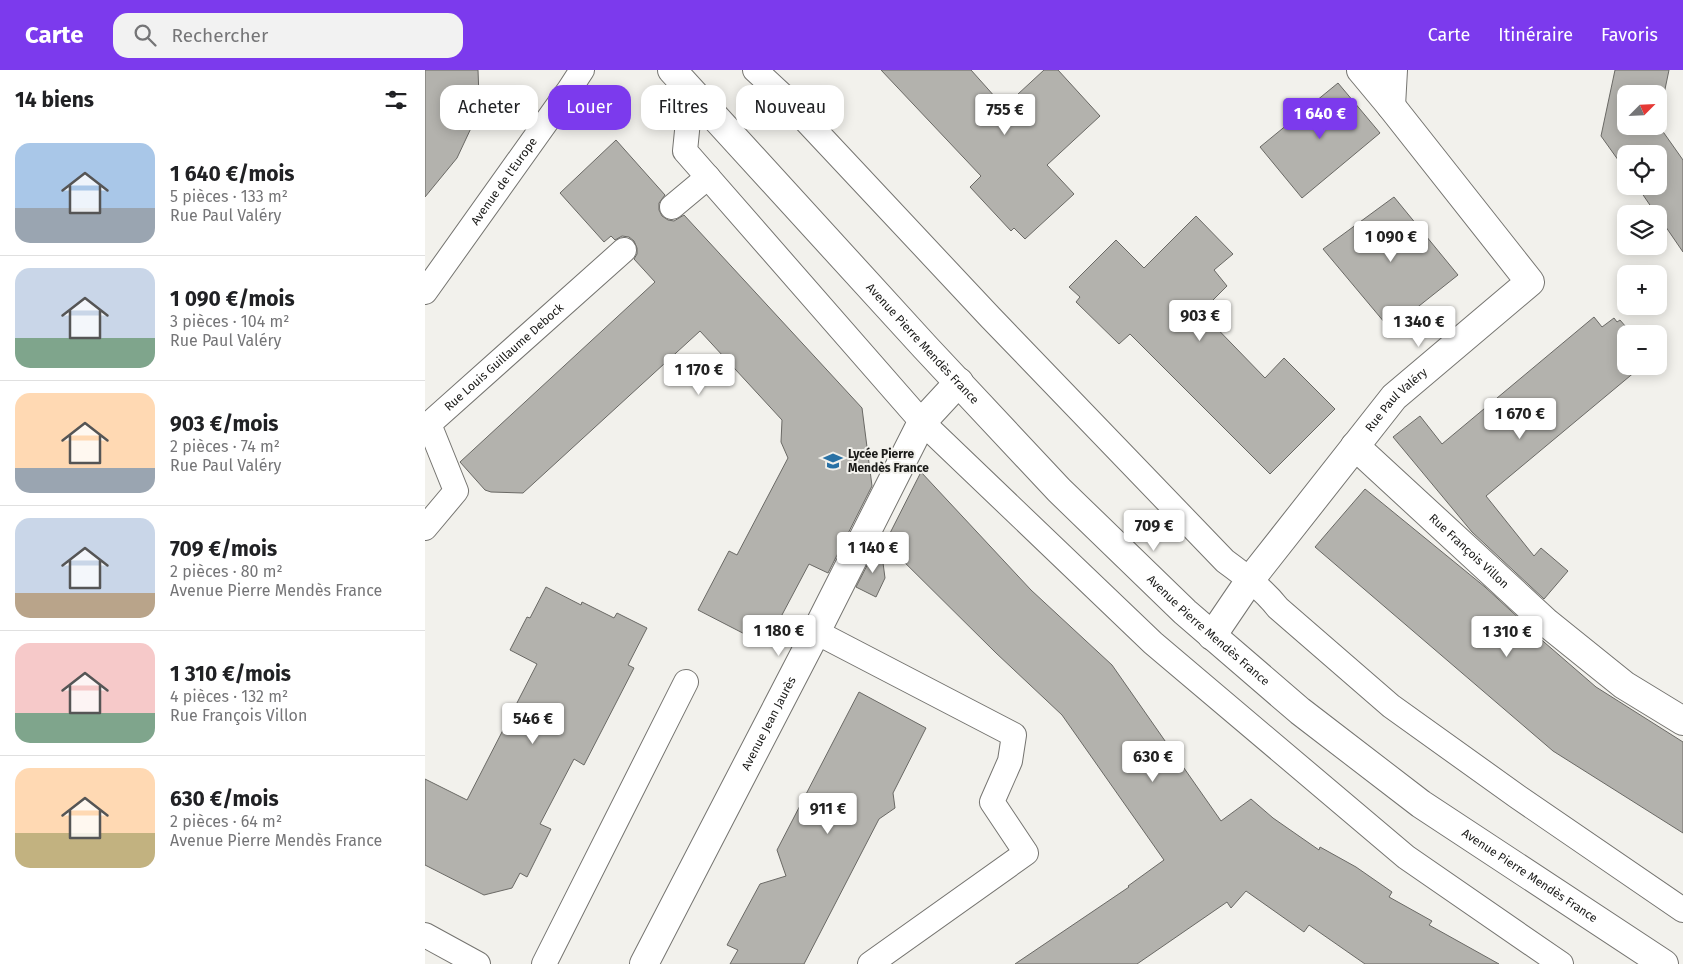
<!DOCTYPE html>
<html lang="fr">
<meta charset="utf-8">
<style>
:root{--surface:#fff;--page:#f2f2f2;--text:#202124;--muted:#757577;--line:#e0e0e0;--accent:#7c3aed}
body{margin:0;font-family:"Fira Sans",sans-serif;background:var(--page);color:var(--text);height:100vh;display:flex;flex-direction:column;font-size:19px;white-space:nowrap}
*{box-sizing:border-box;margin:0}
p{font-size:16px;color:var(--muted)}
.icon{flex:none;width:28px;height:28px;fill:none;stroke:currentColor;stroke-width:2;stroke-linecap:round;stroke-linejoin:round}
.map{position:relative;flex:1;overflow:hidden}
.sheet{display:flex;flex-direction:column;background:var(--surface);width:425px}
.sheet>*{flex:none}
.top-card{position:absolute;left:15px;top:15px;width:475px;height:45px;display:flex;gap:10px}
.needle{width:32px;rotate:66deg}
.controls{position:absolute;left:1192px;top:15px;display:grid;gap:10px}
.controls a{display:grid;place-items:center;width:50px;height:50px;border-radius:10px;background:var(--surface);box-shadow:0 2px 12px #0003;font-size:25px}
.price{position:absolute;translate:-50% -42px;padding:0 11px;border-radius:5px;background:#fff;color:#222;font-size:16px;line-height:32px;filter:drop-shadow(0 1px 2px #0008)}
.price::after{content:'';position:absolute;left:50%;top:30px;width:15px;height:11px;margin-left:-8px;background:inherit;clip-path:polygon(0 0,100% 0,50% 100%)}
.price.active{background:var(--accent);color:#fff}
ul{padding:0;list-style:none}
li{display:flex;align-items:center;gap:15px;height:125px;padding:0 15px}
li+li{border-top:1px solid var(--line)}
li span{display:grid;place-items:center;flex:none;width:140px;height:100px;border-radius:15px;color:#555}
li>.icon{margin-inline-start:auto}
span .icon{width:60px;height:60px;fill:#fffc;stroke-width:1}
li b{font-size:21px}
h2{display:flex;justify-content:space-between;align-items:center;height:60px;padding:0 15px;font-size:21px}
.chip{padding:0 18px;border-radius:15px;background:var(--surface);box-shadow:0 2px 12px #0003;font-size:18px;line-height:45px}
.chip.active{background:var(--accent);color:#fff}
header{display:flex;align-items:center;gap:30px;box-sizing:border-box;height:70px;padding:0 25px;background:var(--accent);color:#fff}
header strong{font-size:24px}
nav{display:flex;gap:28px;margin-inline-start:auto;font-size:18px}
.search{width:350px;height:45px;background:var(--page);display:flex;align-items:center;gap:12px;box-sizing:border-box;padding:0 18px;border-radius:15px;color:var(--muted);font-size:19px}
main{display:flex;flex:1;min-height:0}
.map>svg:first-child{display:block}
.building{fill:#b3b2ad;stroke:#6a6965}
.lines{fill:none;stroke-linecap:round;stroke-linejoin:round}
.lane-casing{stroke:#757470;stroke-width:26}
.street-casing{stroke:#757470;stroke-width:30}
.lane{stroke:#fff;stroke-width:24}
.street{stroke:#fff;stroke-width:28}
.labels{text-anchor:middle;stroke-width:4;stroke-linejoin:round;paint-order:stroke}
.street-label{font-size:12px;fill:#1a1a18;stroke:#f2f1ec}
.poi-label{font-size:12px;font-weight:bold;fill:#1a1a18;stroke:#f2f1ec;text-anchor:start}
</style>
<header>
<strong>Carte</strong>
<div class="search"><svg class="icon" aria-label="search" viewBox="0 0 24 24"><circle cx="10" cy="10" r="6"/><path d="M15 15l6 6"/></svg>Rechercher</div>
<nav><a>Carte</a><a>Itinéraire</a><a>Favoris</a></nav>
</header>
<main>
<section class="sheet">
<h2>14 biens<svg class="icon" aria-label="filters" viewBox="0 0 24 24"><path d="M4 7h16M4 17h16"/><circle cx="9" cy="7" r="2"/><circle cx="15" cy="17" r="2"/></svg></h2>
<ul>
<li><span style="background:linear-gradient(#a9c7e8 65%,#9aa5b1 0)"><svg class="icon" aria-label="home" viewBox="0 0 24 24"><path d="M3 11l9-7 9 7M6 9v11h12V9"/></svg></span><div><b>1 640 €/mois</b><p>5 pièces · 133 m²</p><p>Rue Paul Valéry</p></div></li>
<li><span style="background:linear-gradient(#c9d6e8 70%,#7fa58c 0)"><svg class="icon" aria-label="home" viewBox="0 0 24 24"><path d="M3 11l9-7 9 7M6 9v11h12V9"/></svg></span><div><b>1 090 €/mois</b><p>3 pièces · 104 m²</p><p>Rue Paul Valéry</p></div></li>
<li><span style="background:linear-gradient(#ffd9b3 75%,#9aa5b1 0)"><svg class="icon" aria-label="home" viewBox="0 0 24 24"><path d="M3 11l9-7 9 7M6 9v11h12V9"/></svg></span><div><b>903 €/mois</b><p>2 pièces · 74 m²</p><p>Rue Paul Valéry</p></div></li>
<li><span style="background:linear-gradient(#c9d6e8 75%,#b9a48a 0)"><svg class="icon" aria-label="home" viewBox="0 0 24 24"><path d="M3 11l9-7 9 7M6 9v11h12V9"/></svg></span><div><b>709 €/mois</b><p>2 pièces · 80 m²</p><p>Avenue Pierre Mendès France</p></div></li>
<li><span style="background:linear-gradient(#f6c9c9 70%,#7fa58c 0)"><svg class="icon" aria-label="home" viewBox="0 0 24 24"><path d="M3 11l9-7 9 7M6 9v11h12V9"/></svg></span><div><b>1 310 €/mois</b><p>4 pièces · 132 m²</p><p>Rue François Villon</p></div></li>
<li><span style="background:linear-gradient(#ffd9b3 65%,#c2b280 0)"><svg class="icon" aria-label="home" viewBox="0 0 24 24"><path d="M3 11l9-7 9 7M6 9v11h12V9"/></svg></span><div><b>630 €/mois</b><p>2 pièces · 64 m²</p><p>Avenue Pierre Mendès France</p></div></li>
</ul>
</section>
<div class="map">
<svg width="1258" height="894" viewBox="0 0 1258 894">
<rect width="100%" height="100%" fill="#f2f1ec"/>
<g class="building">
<polygon points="0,0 53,0 54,27 47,56 32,88 0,127"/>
<polygon points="456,0 546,0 579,37 619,0 633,0 675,46 622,95 649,124 600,169 589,158 586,161 545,117 556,106"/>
<polygon points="1190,0 1244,0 1234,48 1234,24 1201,24 1201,56 1234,56 1258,90 1258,182 1234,147 1234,144 1231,144 1212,116 1234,116 1234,84 1201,84 1201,101 1176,66"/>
<polygon points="913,13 955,63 877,128 835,77"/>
<polygon points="191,70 240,125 234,133 234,140 237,146 243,150 249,151 259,145 437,338 447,416 403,503 384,494 341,575 273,540 304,481 312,485 363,388 356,372 357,350 275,261 98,423 66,422 60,420 35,392 230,212 209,189 212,184 212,178 209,171 204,167 197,166 190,170 186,166 179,172 135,123"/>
<polygon points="969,127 1033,205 965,259 898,179"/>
<polygon points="771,146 808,184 789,200 802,216 776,242 840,308 859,288 910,339 845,404 705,264 694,274 651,232 655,227 644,217 691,170 719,198"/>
<polygon points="1169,247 1177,257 1189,248 1192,252 1195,250 1207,264 1201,264 1201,296 1217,296 1061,426 1109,486 1116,478 1143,501 1119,529 1047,462 968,367 995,346 1017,374"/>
<polygon points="496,402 606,520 687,595 796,751 826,729 848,748 894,780 895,777 931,797 967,822 964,827 1007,851 1004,855 1074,894 940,894 884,855 879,862 821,821 806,838 802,832 712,894 590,894 704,817 703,816 739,790 637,645 571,583 460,473"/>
<polygon points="940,419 1060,517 1098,552 1097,553 1171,617 1258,672 1258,763 1128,681 890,477"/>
<polygon points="455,470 460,508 451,527 431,517"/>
<polygon points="121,517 156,535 157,532 189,548 192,543 222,558 203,595 209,598 159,695 149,689 115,754 126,759 102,807 95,803 87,818 59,825 0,795 0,709 42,730 112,594 85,580 102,547 105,548"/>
<polygon points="434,622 501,658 468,723 470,738 454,749 379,894 305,894 313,880 302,875 335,814 361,806 352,780"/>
</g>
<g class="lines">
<g class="lane-casing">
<g id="lane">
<path d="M330,0l26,24 209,223 235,244c19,14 38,28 53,47l113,98 127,91 165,113"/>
<polyline points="266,21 260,81 497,352 728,573 981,787 1136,894"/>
<polyline points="247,137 283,107"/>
<path id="s1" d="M0,222l144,-202 13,-20"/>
<path id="s2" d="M0,458l31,-37 -27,-67 195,-174"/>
<polyline points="391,562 589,665 585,691 567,732 601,783 445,894"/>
<polyline points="0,865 53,894"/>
<polyline points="119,894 261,612"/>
</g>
</g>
<g class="street-casing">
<g id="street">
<path id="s3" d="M247,0l253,277 134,143 126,122 115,99 121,93 243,160"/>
<polyline points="966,36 968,0"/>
<path id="s4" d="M930,376l192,177 77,62 59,36"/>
<path id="s5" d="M787,566l38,-56 144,-183 136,-115 -139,-176 -30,-36"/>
<path id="s6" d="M219,894l172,-332 106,-210 37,-40"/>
</g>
</g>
<use href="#lane" class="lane"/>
<use href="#street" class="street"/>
</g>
<defs>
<g id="school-bare" transform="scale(1.5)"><path d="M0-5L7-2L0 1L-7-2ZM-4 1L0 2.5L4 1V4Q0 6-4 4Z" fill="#2971a5" stroke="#f2f1ec" stroke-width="2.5" paint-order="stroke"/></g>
</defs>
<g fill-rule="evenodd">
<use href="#school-bare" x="408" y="391"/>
</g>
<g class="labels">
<g class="street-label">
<text dy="4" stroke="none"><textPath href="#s1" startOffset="136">Avenue de l'Europe</textPath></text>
<text dy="4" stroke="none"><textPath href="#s3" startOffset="371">Avenue Pierre Mendès France</textPath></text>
<text dy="4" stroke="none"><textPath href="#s2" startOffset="221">Rue Louis Guillaume Debock</textPath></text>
<text dy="4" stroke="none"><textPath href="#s5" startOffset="300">Rue Paul Valéry</textPath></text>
<text dy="4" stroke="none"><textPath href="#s4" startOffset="155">Rue François Villon</textPath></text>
<text dy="4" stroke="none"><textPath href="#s3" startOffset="776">Avenue Pierre Mendès France</textPath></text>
<text dy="4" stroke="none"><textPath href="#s6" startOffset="271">Avenue Jean Jaurès</textPath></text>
<text dy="4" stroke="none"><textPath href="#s3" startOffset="1181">Avenue Pierre Mendès France</textPath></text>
</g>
<g class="poi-label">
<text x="423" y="388">Lycée Pierre<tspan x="423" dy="14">Mendès France</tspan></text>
</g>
</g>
</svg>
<div class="controls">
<a><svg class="needle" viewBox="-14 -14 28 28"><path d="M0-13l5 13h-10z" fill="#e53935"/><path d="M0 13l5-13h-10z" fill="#757577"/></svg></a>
<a><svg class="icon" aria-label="locate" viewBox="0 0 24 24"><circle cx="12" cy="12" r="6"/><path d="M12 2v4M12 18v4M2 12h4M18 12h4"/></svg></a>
<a><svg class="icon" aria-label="layers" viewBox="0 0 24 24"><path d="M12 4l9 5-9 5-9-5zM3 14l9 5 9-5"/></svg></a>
<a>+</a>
<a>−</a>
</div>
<b class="price" style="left:580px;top:66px">755 €</b>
<b class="price active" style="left:895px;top:70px">1 640 €</b>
<b class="price" style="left:966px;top:193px">1 090 €</b>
<b class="price" style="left:775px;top:272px">903 €</b>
<b class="price" style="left:994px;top:278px">1 340 €</b>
<b class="price" style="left:274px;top:326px">1 170 €</b>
<b class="price" style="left:1095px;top:370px">1 670 €</b>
<b class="price" style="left:729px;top:482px">709 €</b>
<b class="price" style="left:448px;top:504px">1 140 €</b>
<b class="price" style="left:354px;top:587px">1 180 €</b>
<b class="price" style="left:1082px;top:588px">1 310 €</b>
<b class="price" style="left:108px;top:675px">546 €</b>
<b class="price" style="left:728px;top:713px">630 €</b>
<b class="price" style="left:403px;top:765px">911 €</b>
<div class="top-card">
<a class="chip">Acheter</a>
<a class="chip active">Louer</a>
<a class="chip">Filtres</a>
<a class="chip">Nouveau</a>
</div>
</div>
</main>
